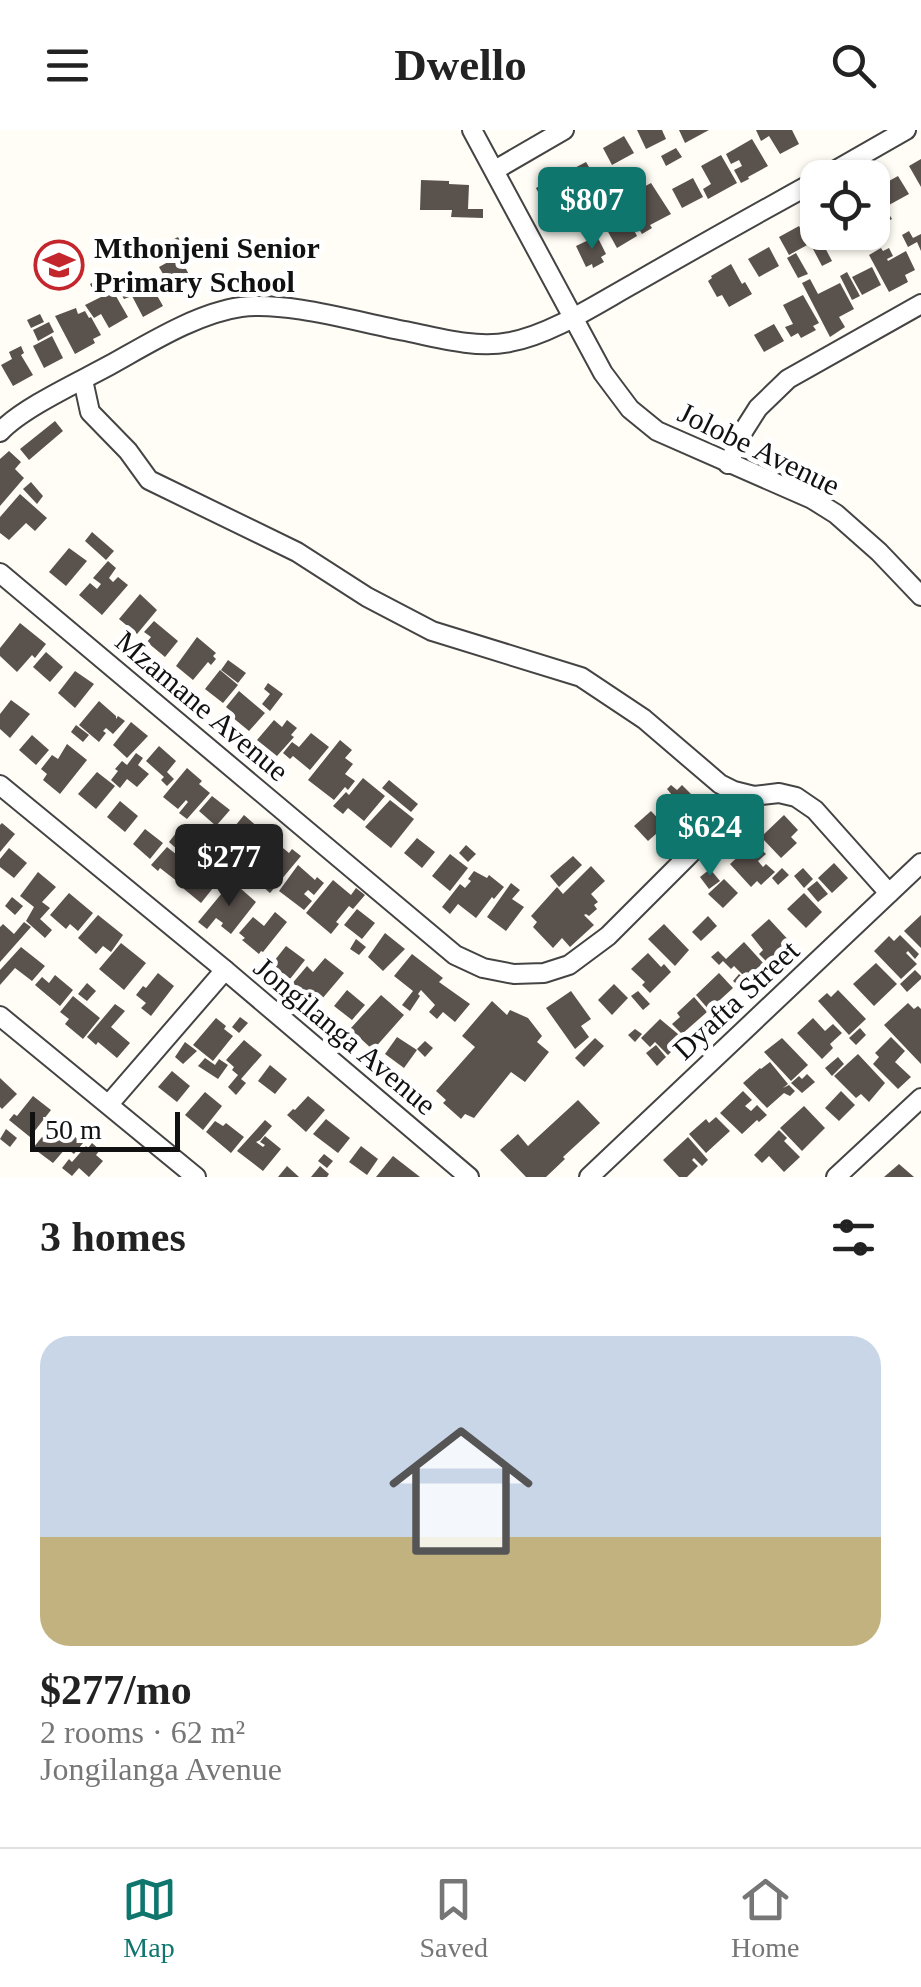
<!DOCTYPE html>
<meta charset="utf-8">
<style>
:root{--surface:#fff;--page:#f2f2f2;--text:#222;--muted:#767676;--line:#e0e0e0;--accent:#0f766e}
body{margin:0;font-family:"Times New Roman",serif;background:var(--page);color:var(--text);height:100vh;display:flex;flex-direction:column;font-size:38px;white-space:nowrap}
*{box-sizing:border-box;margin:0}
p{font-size:32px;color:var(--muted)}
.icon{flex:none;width:55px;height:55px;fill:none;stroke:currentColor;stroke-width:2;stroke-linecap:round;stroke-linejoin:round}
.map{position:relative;height:1047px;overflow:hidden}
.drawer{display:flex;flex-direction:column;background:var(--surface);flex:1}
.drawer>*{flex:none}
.buttons{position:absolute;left:800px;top:30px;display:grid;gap:20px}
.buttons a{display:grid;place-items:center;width:90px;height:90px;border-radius:20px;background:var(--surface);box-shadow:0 2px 8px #0004;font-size:50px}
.scale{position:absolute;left:30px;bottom:25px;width:150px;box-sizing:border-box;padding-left:10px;border:5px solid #111;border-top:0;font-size:28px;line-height:35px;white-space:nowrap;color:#111;-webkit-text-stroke:8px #fff;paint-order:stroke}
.price{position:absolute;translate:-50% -85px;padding:0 22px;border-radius:10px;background:var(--accent);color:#fff;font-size:32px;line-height:65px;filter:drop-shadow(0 2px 5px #0008)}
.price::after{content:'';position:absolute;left:50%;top:60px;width:30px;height:22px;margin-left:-15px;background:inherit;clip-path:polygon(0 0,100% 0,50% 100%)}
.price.current{background:#222;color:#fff}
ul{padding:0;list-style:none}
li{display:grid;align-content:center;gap:20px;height:530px;padding:0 40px}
li span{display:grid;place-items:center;height:310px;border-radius:30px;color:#555}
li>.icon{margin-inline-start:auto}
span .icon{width:180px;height:180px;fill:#fffc;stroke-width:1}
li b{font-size:42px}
h2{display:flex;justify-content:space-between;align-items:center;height:120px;padding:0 40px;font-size:42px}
header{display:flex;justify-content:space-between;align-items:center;height:130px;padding:0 40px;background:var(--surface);font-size:45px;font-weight:700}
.dock{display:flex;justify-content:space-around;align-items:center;height:140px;border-top:2px solid var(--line);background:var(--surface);font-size:28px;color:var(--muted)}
.dock a{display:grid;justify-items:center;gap:5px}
.dock .current{color:var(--accent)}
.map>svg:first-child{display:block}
.building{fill:#5a524d}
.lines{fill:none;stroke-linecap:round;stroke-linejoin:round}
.minor-casing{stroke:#444;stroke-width:22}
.minor{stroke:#fff;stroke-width:18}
.labels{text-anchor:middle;stroke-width:10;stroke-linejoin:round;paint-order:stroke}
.poi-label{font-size:30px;font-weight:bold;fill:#111;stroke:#fff;text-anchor:start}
.street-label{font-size:30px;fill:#111;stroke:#fff}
</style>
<header><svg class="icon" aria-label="menu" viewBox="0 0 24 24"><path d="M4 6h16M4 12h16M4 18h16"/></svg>Dwello<svg class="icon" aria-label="search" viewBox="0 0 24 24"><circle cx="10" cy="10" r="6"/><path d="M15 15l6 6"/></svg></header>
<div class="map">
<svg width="921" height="1047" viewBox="0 0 921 1047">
<rect width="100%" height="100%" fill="#fffdf5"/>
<g class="building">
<polygon points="637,0 662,0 666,9 646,19"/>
<polygon points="679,0 709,0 685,13"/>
<polygon points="756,0 792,0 799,14 780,24 769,6 761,11"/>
<polygon points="624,6 634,23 612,35 603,18"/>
<polygon points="752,9 768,36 748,47 749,49 741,53 734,40 742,36 739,30 731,34 726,24"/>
<polygon points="676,18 682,27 666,36 661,26"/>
<polygon points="721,25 737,53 708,69 703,59 711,54 701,36"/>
<polygon points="921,29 921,57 909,36"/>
<polygon points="586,32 602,59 591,65 586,55 576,60 567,42"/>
<polygon points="563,41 570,55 563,58 573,79 552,89 536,58 555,48 554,45"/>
<polygon points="898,46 909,64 889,75 878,57"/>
<polygon points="693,48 703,67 682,78 672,59"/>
<polygon points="421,50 449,51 449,54 469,55 468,79 483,79 483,88 451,87 452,80 420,80"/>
<polygon points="651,53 671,84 650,95 652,98 642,104 633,89 644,83 633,63"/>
<polygon points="872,75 876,81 884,76 892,89 872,99"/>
<polygon points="628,89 637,106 617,118 607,100"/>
<polygon points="799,96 809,114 789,125 779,107"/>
<polygon points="909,101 913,108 921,104 921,121 917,112 908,117 902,105"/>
<polygon points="597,106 606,124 601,127 604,132 593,138 592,134 586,137 576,116"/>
<polygon points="178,107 185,119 157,132 152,121"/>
<polygon points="822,112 832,131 822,136 812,117"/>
<polygon points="769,117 779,136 759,147 748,129"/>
<polygon points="881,118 883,121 889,118 893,126 887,129 888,131 906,121 915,140 905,145 908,152 889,162 869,125"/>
<polygon points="796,123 808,144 798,148 787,128"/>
<polygon points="179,126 193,152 174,163 159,137"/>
<polygon points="731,134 742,154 745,152 752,164 729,177 722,165 717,167 708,151 712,148 711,146"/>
<polygon points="872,137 881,155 862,165 852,147"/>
<polygon points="847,142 860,166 852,170 840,146"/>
<polygon points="109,144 114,154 95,164 90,154"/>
<polygon points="146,146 163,176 143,187 132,166 124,169 114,154 124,149 128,156"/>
<polygon points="810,149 818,164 840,153 854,179 839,187 845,197 830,207 802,153"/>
<polygon points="113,161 128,187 109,198 101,184 94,188 85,175"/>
<polygon points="803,165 819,193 813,196 816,200 801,208 798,203 791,207 785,197 793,194 783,175"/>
<polygon points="76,178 78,184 85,181 89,188 91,187 101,205 93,209 95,213 75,224 55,186"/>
<polygon points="40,184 44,192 31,198 27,190"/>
<polygon points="49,192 54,202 38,211 33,200"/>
<polygon points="774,194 784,211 764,222 754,205"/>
<polygon points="52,206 63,228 44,238 33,216"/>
<polygon points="21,216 24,223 21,225 33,245 13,256 1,235 12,229 9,222"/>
<polygon points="55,291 63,301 29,330 20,319"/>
<polygon points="9,321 21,332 15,339 24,348 0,376 0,329"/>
<polygon points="31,352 43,366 37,374 23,359"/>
<polygon points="20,364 47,388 35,401 26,393 9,410 0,403 0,387"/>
<polygon points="92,402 114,421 106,430 85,411"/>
<polygon points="69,418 87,431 66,456 49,442"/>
<polygon points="108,431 116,438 109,448 113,452 118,447 128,455 102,485 79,465 90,453 97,459 101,454 93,448"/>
<polygon points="140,464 157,480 137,504 119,489"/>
<polygon points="154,491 178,511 165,527 147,512 151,507 144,502"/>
<polygon points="20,493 46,514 35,528 32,525 17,542 0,526 0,518"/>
<polygon points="197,507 216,523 213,526 216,529 211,535 208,532 193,550 176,536"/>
<polygon points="46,522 63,537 50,552 33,537"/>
<polygon points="228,530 246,543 238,553 221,540"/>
<polygon points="220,540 238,555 223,573 205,559"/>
<polygon points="75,541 94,554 75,578 58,563"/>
<polygon points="268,553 283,564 270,581 262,574 270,564 264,559"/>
<polygon points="239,561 265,583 249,601 232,587 234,584 226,577"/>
<polygon points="11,570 30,584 10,608 0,599 0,584"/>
<polygon points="99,571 116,586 116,589 118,586 125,591 113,604 106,598 103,601 106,603 99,612 79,595"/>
<polygon points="274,590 282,597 287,590 297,598 291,605 294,607 277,626 257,610"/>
<polygon points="131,592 148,606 127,628 113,615"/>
<polygon points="76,595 89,605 83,612 71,602"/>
<polygon points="311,603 329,617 310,640 293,626 290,629 283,623 292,612 299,617"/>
<polygon points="32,605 49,620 36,635 19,620"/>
<polygon points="340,610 352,620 345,628 353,634 345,644 355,651 348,660 345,657 334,670 308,650"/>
<polygon points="67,614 87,630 60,664 43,650 47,644 41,639 52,625 58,629"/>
<polygon points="159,616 176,631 167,642 174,649 167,656 161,650 164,647 146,631"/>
<polygon points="136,623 143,628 138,635 149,644 137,657 127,649 120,658 111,650 118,641 115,639 122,631 127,635"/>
<polygon points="187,638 202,651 199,654 210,663 187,689 179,683 188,672 186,670 178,679 163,667"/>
<polygon points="97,642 115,656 96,679 78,664"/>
<polygon points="363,648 385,666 364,691 348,678 343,684 333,676 346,662 349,665"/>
<polygon points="389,650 418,674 411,682 382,658"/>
<polygon points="671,655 677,660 682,655 696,669 679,685 666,671 672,665 667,659"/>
<polygon points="212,666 230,680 216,696 199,681"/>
<polygon points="390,670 414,689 391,718 365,697"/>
<polygon points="120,671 138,686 125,702 107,687"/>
<polygon points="651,681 665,696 648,711 634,696"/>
<polygon points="244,685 261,700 248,716 231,701"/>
<polygon points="784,685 798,700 791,707 797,713 781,728 761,707"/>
<polygon points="2,693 15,704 0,722 0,695"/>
<polygon points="180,698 189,706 178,720 169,712"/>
<polygon points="145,699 163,713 150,729 133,714"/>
<polygon points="417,708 435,722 422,738 404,723"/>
<polygon points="272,709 289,723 292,719 301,726 270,763 262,756 276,739 271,735 265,743 253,734"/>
<polygon points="754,712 766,724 758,731 763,737 766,734 775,742 761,755 757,751 751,757 730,734"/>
<polygon points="466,715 476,724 468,732 459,723"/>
<polygon points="167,717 191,736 178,752 160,738 158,741 151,735"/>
<polygon points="9,718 27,733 14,748 0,737 0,729"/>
<polygon points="450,724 468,738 450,761 432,746"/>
<polygon points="573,726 582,735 559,757 550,746"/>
<polygon points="207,730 225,743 201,773 184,759"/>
<polygon points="834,733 848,748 832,763 818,748"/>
<polygon points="298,735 315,750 317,747 324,753 314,765 308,760 304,764 312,771 304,780 279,761"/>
<polygon points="591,736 605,751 591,764 598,772 594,775 597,779 589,786 586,784 584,785 594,795 570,817 562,808 553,818 533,797 537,792 531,786 557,757 563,764"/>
<polygon points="782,738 789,745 778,755 772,748"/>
<polygon points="803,738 813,749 804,758 794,746"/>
<polygon points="710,739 720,751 709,759 700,747"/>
<polygon points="474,741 487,748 489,745 504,757 494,769 492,767 476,788 458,774 450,784 442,777 460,754 465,758 471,751 468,749"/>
<polygon points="38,742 56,757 42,772 50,778 40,789 52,800 45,808 26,791 34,777 20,766"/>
<polygon points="724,749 738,763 723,778 708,764"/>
<polygon points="333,750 351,765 356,758 365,765 353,779 349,776 336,792 339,794 331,804 306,783"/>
<polygon points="232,751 256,772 231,804 221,796 223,793 216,788 207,799 198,792"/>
<polygon points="817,751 828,764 818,772 807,759"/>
<polygon points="511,753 520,760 512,769 524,777 506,801 487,787"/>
<polygon points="69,763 93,783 78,801 70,794 66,799 50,785"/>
<polygon points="804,763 822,782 806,798 787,779"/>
<polygon points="12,767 23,776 15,785 5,776"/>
<polygon points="357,779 375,793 362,809 344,795"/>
<polygon points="275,782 287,792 263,822 261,821 259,824 242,810 245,808 239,803 253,787 264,796"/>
<polygon points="98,785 123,805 111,822 103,816 96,824 78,808"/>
<polygon points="921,785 921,818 904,801"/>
<polygon points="708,786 717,796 701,811 692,802"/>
<polygon points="769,789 795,817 773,838 759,824 763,820 751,805"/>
<polygon points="24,792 31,797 0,832 0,797 3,794 14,804"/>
<polygon points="664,794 689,820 675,836 648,809"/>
<polygon points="385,803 405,819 383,841 368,827"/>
<polygon points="900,805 919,824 915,829 908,821 906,823 917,834 901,849 874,821 889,806 894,811"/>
<polygon points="356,809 366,817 359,825 350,819"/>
<polygon points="744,812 764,834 747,849 734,836 731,839 723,831 719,835 711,827 718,821 726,829"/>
<polygon points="121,813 146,833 124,860 99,839"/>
<polygon points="286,816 305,830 290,849 271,835"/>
<polygon points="21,817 45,836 32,851 15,838 0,855 0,840"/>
<polygon points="648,823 661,837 664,834 671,842 650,863 642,855 645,852 631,839"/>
<polygon points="412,824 443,848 439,852 470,874 455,892 443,882 437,889 429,882 435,875 421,860 418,864 420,866 410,881 402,875 413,861 394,846"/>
<polygon points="325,828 344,843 316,876 299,861 293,868 285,862 307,836 313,842"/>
<polygon points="876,833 897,854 874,876 853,854"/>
<polygon points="915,840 921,846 921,849 907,862 900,854"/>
<polygon points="158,843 174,856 151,886 141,878 146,873 136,865 143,856 146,858"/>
<polygon points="719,843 733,858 709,880 696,865"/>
<polygon points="739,844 750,853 743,860 733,851"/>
<polygon points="55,845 73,860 60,876 35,855 42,847 49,853"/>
<polygon points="87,853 96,861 87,871 78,864"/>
<polygon points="614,854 628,868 612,885 598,870"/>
<polygon points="347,860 365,875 352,890 334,876"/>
<polygon points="838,860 866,889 849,905 818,871 827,863 831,867"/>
<polygon points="571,861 591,889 581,896 589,907 575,919 546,878"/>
<polygon points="638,861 650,874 643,880 631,866"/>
<polygon points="381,865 404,885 373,920 360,908 351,918 341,909"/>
<polygon points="73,866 100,888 83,909 65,894 69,889 60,882"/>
<polygon points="694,867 707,882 682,904 672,894 680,887 677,883"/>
<polygon points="492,871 507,885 510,880 528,888 542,906 537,912 549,922 525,952 511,942 474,988 465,984 461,989 443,973 446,970 436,961 475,917 462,906"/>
<polygon points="908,873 914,879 918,876 921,879 921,934 884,895"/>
<polygon points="115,874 125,881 111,897 130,913 117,928 98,912 96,915 87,907"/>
<polygon points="240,887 248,893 239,903 232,897"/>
<polygon points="216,888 226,896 224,899 233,906 213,931 193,915"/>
<polygon points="813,888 825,901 833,894 842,903 830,914 833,918 822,929 797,903"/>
<polygon points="660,889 684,909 668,925 655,912 650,917 641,908"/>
<polygon points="860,898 866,905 856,915 849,908"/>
<polygon points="635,899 642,904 635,912 628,905"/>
<polygon points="397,907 417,920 404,938 385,924"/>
<polygon points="891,907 905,921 895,932 911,947 898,959 873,934 879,927 875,923"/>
<polygon points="595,908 604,916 584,937 575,928"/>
<polygon points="782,908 808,935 791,951 764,922"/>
<polygon points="244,910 262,925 241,949 246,953 236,965 228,957 238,945 232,940 234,937 226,930"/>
<polygon points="425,911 433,918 425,927 417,919"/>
<polygon points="185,912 197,921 183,934 175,927"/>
<polygon points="656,915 666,927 657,936 646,923"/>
<polygon points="858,924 885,953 869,972 861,964 856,968 834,946"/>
<polygon points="838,927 844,934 832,946 825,938"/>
<polygon points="205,928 215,935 219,929 228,935 218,949 198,936"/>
<polygon points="770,932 788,954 783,958 789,955 795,961 790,966 784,963 767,978 743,953 760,938 761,939"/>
<polygon points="270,935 287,949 275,964 258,951"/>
<polygon points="172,941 190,956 177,972 158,957"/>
<polygon points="807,944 815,952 802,963 791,953 799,946 802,949"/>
<polygon points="0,948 17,964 2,979 0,977"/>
<polygon points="743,961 752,970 745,976 751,981 757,975 767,985 759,992 757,990 742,1004 720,983"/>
<polygon points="841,961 855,975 839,991 825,978"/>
<polygon points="205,962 222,976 203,1000 185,985"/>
<polygon points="33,966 51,980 30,1007 9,990 14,984 17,986"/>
<polygon points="308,966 325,980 306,1002 287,985 293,979 295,980"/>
<polygon points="578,970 600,993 563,1027 565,1029 546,1047 526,1047 500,1020 518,1004 528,1016"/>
<polygon points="804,976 825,998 802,1021 780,998"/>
<polygon points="716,987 730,1001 706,1023 689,1004 706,989 709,993"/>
<polygon points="326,989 350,1008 338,1023 313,1004"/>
<polygon points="265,990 272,996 260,1010 256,1012 263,1017 265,1015 260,1012 265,1006 281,1019 263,1041 237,1021"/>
<polygon points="215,991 223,996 226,993 244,1007 231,1023 206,1002"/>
<polygon points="56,995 74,1009 75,1007 83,1013 74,1024 66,1018 53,1033 33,1018 42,1007 45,1009"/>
<polygon points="6,999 17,1008 10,1017 0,1009"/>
<polygon points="779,1000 787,1008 784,1011 800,1027 784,1042 769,1026 762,1033 754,1025"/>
<polygon points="688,1007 708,1030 702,1036 694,1028 692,1030 698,1036 687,1047 679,1047 663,1030"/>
<polygon points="92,1013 100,1020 96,1025 103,1031 89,1047 79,1038 72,1046 62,1038 69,1029 72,1032 86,1016 88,1018"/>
<polygon points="361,1016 378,1029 367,1045 349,1032"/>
<polygon points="324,1024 333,1031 327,1038 318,1031"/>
<polygon points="393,1026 420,1047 376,1047"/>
<polygon points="899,1034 914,1047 884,1047"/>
<polygon points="287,1036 299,1047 278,1047"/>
<polygon points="320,1036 329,1044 327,1047 311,1047"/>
</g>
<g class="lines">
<g class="minor-casing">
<g id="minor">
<polyline points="472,0 603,243 630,279 657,301 812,369 836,384 879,422 921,466"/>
<polyline points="495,40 564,0"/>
<polyline points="822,48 906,0"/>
<polyline points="83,250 90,282 128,321 149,350 297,422 367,467 432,501 581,547 644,589 720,654 734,661 754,666"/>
<path d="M0,302c22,-24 79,-50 110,-67 38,-21 87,-52 131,-58 47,-6 116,15 164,24 33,7 72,18 105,11 40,-7 87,-38 123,-58 61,-35 123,-70 185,-104"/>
<polyline points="728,334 744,300 758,278 788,249 921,174"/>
<polyline points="0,443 455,825 483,838 514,844 544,843 569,835 608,806 718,696 754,666 779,663 796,667 815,680 889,763"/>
<polyline points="0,655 225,840 469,1047"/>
<polyline points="0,886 196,1047"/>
<polyline points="109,974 225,840"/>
<polyline points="589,1047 921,733"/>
<polyline points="836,1047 921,968"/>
</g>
</g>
<use href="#minor" class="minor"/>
</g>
<defs>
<g id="school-ring" transform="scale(2.5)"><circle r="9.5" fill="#fff" stroke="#c4262e" stroke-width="1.5"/><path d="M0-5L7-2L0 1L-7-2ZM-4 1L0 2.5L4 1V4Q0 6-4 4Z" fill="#c4262e"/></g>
</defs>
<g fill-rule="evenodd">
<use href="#school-ring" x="59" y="135"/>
</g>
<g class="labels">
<g class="poi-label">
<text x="94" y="128">Mthonjeni Senior<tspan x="94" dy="34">Primary School</tspan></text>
</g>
<g class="street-label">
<text transform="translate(759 319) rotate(26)" y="10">Jolobe Avenue</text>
<text transform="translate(202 576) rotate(40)" y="10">Mzamane Avenue</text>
<text transform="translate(736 870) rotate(-43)" y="10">Dyafta Street</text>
<text transform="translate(345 906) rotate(40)" y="10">Jongilanga Avenue</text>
</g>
</g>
</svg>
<div class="buttons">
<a><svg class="icon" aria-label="locate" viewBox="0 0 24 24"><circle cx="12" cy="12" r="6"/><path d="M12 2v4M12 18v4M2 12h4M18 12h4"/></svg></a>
</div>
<div class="scale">50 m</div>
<b class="price" style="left:592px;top:122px">$807</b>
<b class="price" style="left:710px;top:749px">$624</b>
<b class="price current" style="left:229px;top:779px">$277</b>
</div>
<section class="drawer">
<h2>3 homes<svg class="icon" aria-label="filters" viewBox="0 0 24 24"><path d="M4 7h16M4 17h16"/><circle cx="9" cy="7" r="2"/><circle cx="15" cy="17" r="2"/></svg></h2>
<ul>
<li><span style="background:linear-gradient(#c9d6e8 65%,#c2b280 0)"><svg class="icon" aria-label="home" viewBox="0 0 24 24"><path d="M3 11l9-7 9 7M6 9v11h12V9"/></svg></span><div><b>$277/mo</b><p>2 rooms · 62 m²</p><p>Jongilanga Avenue</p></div></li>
</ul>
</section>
<nav class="dock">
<a class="current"><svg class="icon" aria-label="map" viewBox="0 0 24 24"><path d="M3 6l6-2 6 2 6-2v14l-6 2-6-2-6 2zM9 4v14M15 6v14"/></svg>Map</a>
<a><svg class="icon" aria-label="saved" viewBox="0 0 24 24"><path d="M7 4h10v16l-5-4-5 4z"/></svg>Saved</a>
<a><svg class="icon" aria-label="home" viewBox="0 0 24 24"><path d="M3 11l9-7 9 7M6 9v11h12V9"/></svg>Home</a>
</nav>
